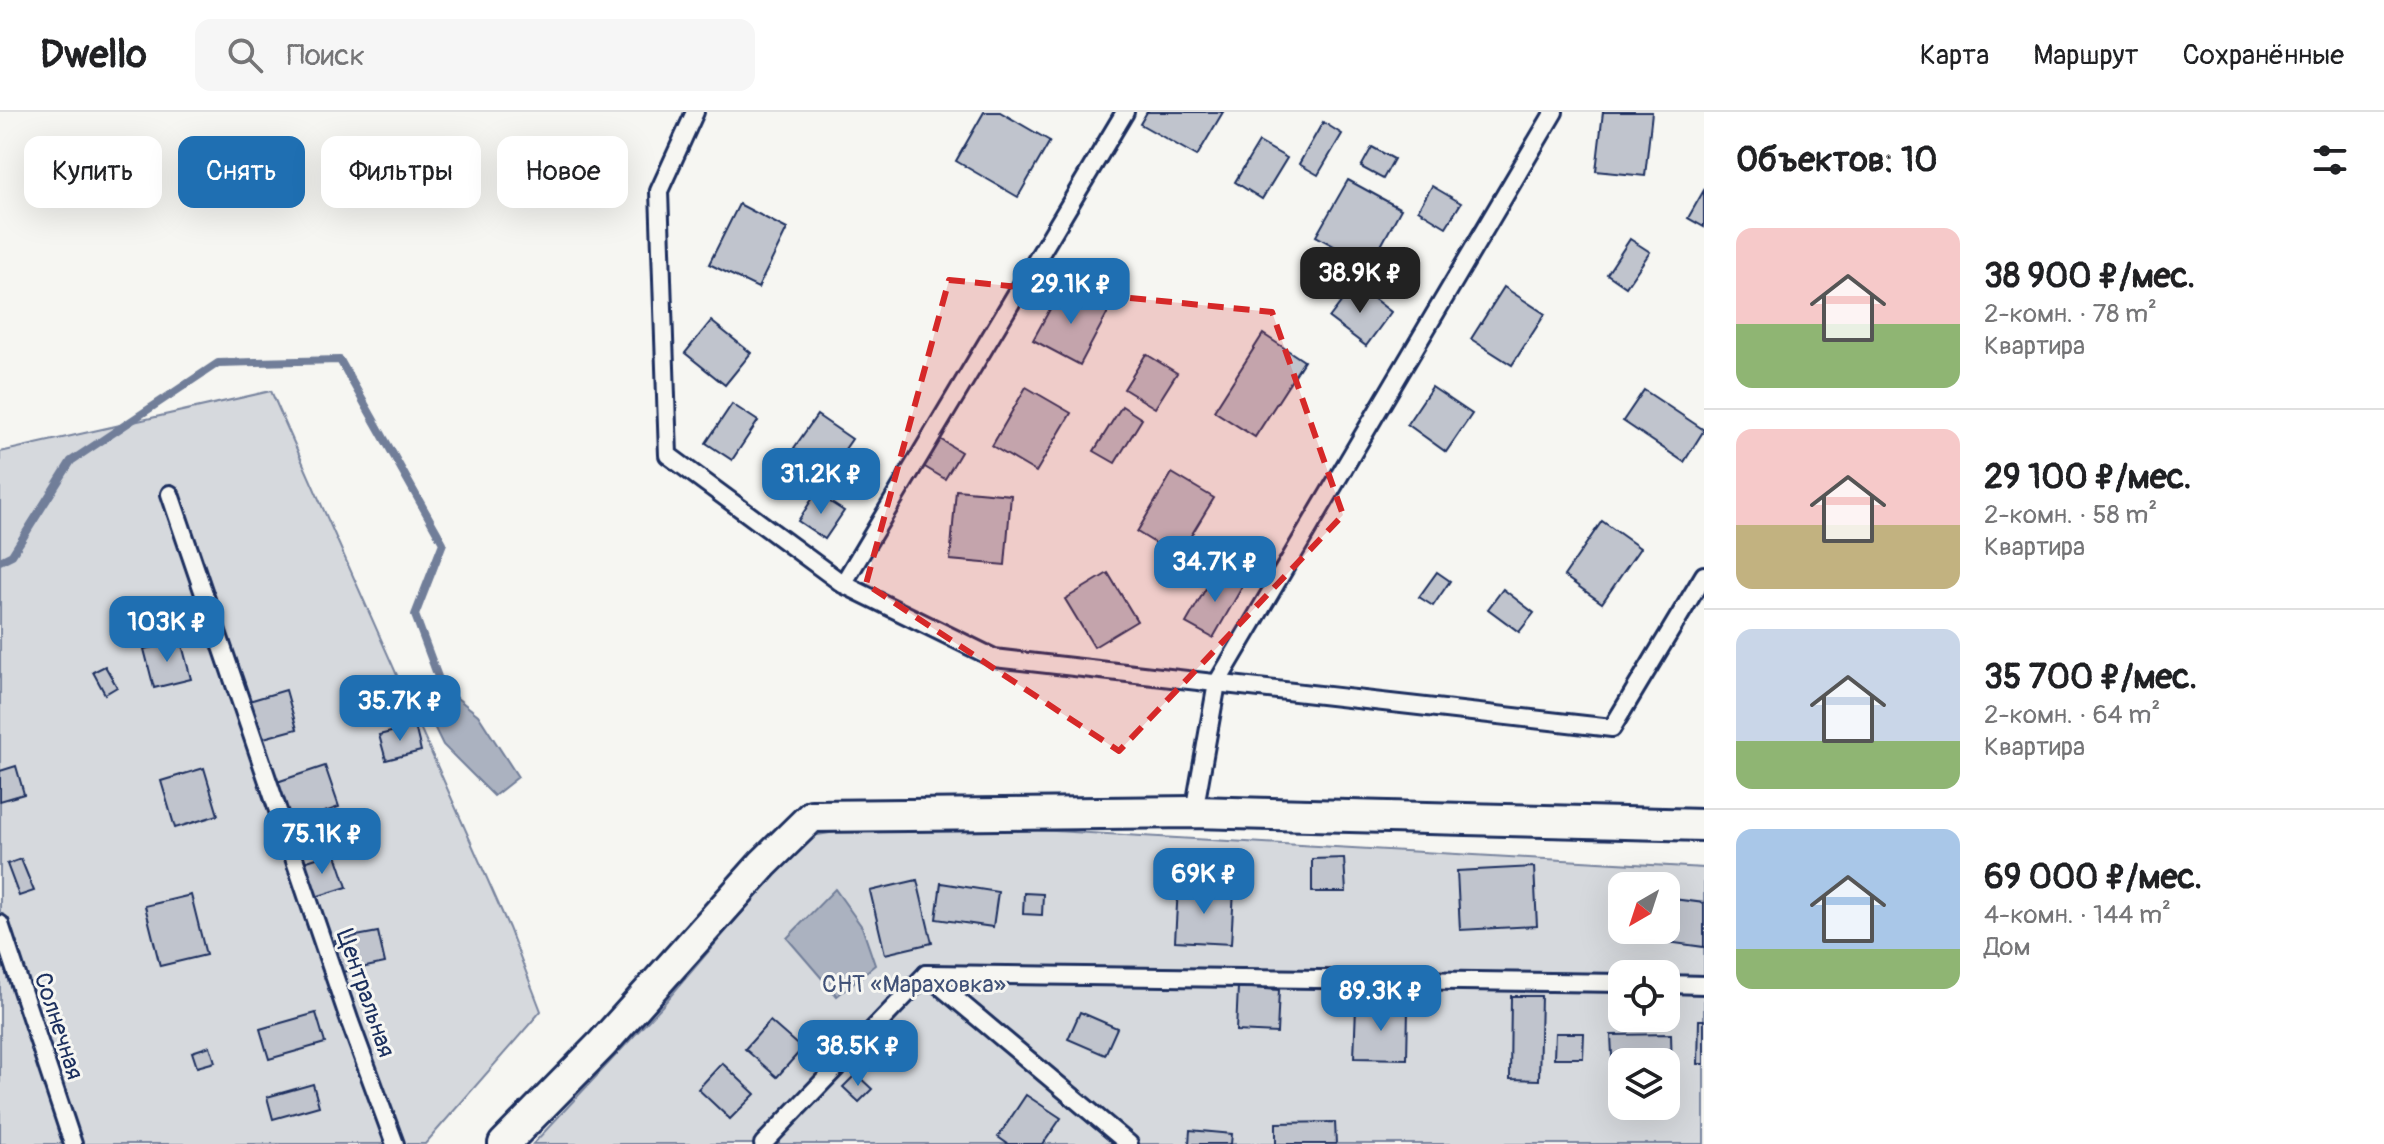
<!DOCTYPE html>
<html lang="ru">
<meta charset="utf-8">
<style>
:root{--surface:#fff;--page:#f6f6f6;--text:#202124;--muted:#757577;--line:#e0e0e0;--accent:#1f6fb2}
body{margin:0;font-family:Pangolin,sans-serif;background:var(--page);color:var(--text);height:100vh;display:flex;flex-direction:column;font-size:30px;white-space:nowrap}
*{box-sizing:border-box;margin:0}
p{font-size:26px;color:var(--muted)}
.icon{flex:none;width:44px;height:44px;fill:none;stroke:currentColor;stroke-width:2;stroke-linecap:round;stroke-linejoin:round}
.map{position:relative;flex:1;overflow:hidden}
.panel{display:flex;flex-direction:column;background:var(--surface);width:680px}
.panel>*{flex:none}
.hud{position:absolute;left:24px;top:24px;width:760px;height:72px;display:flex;gap:16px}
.needle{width:52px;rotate:219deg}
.buttons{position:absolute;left:1608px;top:760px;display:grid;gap:16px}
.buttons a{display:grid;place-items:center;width:72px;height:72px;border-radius:16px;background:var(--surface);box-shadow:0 8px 32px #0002;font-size:40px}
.price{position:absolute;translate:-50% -68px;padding:0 18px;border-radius:16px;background:var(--accent);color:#fff;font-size:26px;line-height:52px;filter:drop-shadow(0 2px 4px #0008)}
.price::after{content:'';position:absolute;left:50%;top:48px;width:24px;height:18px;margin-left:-12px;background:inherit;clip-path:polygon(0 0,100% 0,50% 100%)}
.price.on{background:#222;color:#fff}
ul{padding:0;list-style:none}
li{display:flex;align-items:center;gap:24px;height:200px;padding:0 32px}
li+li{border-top:2px solid var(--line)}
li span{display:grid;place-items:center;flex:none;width:224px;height:160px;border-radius:16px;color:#555}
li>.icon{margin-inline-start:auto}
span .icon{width:96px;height:96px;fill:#fffc;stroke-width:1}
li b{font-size:34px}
h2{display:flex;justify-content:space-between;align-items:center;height:96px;padding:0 32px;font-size:34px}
.tag{padding:0 28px;border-radius:16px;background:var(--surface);box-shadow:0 8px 32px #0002;font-size:28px;line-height:72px}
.tag.on{background:var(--accent);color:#fff}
header{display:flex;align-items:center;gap:48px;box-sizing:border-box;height:112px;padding:0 40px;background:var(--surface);border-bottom:2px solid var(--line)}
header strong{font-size:38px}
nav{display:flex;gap:44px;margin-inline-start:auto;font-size:28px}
.search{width:560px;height:72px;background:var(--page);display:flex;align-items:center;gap:20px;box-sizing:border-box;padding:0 28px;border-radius:16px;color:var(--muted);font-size:30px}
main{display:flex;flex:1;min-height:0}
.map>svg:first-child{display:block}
.green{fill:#d6d9dd;stroke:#78849e;stroke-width:2;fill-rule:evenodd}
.water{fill:#abb2c0;stroke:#717e99;stroke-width:2}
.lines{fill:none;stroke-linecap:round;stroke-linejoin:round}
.stream{stroke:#717e99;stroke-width:8}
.building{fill:#c0c4cd;stroke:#1b2f5e;stroke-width:2}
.lane-casing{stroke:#1b2f5e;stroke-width:22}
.street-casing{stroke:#1b2f5e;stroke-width:36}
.lane{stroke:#f6f6f2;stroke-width:16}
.street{stroke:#f6f6f2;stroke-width:30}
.marked{fill:#d62828;fill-opacity:0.2;stroke:#d62828;stroke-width:6;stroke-dasharray:16 10;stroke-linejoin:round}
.labels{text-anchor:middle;stroke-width:6;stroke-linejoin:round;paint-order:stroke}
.park-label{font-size:24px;fill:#405177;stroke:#f6f6f2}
.street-label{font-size:24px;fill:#1b2f5e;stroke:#f6f6f2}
</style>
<header>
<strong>Dwello</strong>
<div class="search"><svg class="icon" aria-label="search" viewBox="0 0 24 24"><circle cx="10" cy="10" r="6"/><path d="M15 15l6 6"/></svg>Поиск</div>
<nav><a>Карта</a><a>Маршрут</a><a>Сохранённые</a></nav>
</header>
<main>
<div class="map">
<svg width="1704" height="1032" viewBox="0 0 1704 1032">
<rect width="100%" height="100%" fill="#f6f6f2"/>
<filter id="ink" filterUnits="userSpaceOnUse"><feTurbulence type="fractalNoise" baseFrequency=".0125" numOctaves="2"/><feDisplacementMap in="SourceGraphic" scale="16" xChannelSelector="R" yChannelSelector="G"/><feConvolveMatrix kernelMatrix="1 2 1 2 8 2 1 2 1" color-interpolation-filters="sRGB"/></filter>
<g filter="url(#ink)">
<g class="green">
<polygon points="271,279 509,816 541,899 425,1032 0,1032 0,340"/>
<path d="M895,710l809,46v276h-1171l129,-138 144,-169zM1622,774h44v44h-44zM1622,862h44v44h-44zM1622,950h44v44h-44z"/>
</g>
<g class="water">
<polygon points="441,573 478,603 518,665 494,684 443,633 422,590"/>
<polygon points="835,777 862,815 875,853 837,884 787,826"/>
</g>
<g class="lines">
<polyline class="stream" points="0,449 12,443 71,349 218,251 340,248 443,431 415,503 441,573"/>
</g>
<g class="building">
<polygon points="984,0 1000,0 1050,29 1018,85 956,49"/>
<polygon points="1147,0 1223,0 1197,44 1140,12"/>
<polygon points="1603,0 1652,0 1645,64 1596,59"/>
<polygon points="1323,10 1342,22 1318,63 1299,52"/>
<polygon points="1259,30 1287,46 1262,87 1235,70"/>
<polygon points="1372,35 1394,47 1383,67 1361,55"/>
<polygon points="1348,68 1401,97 1370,154 1316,124"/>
<polygon points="1432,74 1461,91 1446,115 1418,98"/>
<polygon points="1704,78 1704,115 1688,106"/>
<polygon points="739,92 787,117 758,176 709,152"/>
<polygon points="1630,127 1650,140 1626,175 1607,162"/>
<polygon points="1355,172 1391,200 1366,234 1329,206"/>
<polygon points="1062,175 1108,200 1080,253 1033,228"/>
<polygon points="1504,175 1545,202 1512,253 1471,227"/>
<polygon points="711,209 751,241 725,273 685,241"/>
<polygon points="1263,222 1304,249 1255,325 1214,299"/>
<polygon points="1146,242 1177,261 1155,296 1124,277"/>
<polygon points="1026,275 1071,301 1036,360 992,334"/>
<polygon points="1432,275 1472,302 1446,340 1407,312"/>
<polygon points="1644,278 1704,318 1684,350 1623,309"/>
<polygon points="732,292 758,309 732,348 706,331"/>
<polygon points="1122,294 1142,307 1115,351 1094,339"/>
<polygon points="817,303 852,327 829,360 794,336"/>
<polygon points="930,321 961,340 945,367 913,348"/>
<polygon points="1172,361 1214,386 1178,445 1137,420"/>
<polygon points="956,378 1011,383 1005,453 950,448"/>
<polygon points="816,381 844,399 825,427 798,409"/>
<polygon points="1602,409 1640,436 1602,491 1564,464"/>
<polygon points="1217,457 1244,472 1213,526 1186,511"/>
<polygon points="1437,460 1450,469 1433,494 1419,485"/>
<polygon points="1108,461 1137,509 1094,535 1065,487"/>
<polygon points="1503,477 1534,501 1519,520 1488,497"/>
<polygon points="181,529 191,567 154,576 144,537"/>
<polygon points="105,554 117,575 105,582 93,560"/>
<polygon points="286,578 297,617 260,627 249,589"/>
<polygon points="415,614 421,639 386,648 379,623"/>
<polygon points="16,654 24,682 0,689 0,659"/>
<polygon points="325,654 339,695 291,712 277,670"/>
<polygon points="204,656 218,703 175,716 161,669"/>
<polygon points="335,740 347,775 309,787 298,752"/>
<polygon points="1344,746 1346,780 1312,780 1312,747"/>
<polygon points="21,747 34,779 19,784 7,752"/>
<polygon points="1534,755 1537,814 1460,818 1457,759"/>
<polygon points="917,768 932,831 885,842 870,779"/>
<polygon points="941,771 998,780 993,815 936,807"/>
<polygon points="1178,775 1234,778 1231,832 1175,829"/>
<polygon points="1024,781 1043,782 1042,803 1023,802"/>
<polygon points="191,783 206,843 160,854 145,794"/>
<polygon points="1673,787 1704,791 1704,835 1667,830"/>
<polygon points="378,820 385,851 342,860 335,828"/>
<polygon points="1238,875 1279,878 1277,921 1236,919"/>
<polygon points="1511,884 1541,884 1539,968 1510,967"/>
<polygon points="1356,895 1408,897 1407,947 1354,946"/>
<polygon points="1080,900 1117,916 1105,943 1068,927"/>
<polygon points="316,901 325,931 269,947 260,917"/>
<polygon points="1699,908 1704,908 1704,952 1698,952"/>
<polygon points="770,909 802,937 777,965 745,937"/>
<polygon points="1555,921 1584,921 1583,946 1554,946"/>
<polygon points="1671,922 1672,961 1666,961 1666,950 1622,950 1622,962 1613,962 1611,923"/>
<polygon points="210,934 215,950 197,955 192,940"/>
<polygon points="722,951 755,982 730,1007 698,977"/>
<polygon points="856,962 872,977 859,990 843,975"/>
<polygon points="313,972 319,994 273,1007 267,985"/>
<polygon points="1026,983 1061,1006 1043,1032 1008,1032 998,1025"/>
<polygon points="1335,1010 1336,1032 1276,1032 1276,1011"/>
<polygon points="1190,1018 1232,1022 1231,1032 1189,1032"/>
</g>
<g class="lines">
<g class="lane-casing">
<g id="lane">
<polyline points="695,0 659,79 668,343 843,472"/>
<polyline points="1125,0 843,472 994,546 1612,616 1704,463"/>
<polyline points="170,382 350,910 395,1032"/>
<polyline points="1194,700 1217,571 1554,0"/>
<polyline points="0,812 73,1032"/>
<polyline points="926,862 1129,1032"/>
<polyline points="1666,872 1704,873"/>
<polyline points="763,1032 926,862 1622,871"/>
</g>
</g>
<g class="street-casing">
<polyline id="street" points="504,1032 602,932 763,752 812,704 1194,700 1704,713"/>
</g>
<use href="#lane" class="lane"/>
<use href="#street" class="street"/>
</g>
</g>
<path class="marked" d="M949,168l323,32 71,203 -224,236 -253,-167z"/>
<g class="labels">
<g class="park-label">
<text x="914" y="880">СНТ «Мараховка»</text>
</g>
<g class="street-label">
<text transform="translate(366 881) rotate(71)" y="8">Центральная</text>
<text transform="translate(59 914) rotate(72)" y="8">Солнечная</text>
</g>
</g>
</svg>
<div class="buttons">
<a><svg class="needle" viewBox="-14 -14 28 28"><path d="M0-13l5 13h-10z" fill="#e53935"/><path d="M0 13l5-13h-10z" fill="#757577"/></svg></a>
<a><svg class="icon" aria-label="locate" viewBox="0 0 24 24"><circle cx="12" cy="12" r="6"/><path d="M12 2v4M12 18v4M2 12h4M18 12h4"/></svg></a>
<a><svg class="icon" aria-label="layers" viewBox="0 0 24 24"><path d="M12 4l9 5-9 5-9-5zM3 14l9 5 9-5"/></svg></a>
</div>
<b class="price on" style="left:1360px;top:203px">38.9K ₽</b>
<b class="price" style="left:1071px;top:214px">29.1K ₽</b>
<b class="price" style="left:821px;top:404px">31.2K ₽</b>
<b class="price" style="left:1215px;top:492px">34.7K ₽</b>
<b class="price" style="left:167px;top:552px">103K ₽</b>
<b class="price" style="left:400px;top:631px">35.7K ₽</b>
<b class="price" style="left:322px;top:764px">75.1K ₽</b>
<b class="price" style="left:1204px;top:804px">69K ₽</b>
<b class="price" style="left:1381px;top:921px">89.3K ₽</b>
<b class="price" style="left:858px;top:976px">38.5K ₽</b>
<div class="hud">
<a class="tag">Купить</a>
<a class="tag on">Снять</a>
<a class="tag">Фильтры</a>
<a class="tag">Новое</a>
</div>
</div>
<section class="panel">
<h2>Объектов: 10<svg class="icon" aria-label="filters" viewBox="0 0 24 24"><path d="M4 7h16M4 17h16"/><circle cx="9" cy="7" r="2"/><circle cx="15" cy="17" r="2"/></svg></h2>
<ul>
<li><span style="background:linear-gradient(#f6c9c9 60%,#8fb573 0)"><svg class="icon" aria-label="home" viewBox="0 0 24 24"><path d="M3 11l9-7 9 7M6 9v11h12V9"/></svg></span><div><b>38 900 ₽/мес.</b><p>2-комн. · 78 m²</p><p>Квартира</p></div></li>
<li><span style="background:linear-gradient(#f6c9c9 60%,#c2b280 0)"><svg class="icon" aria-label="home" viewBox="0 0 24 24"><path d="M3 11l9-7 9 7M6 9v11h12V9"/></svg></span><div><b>29 100 ₽/мес.</b><p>2-комн. · 58 m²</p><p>Квартира</p></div></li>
<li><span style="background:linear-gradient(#c9d6e8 70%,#8fb573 0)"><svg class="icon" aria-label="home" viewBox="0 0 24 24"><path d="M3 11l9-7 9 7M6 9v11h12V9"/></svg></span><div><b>35 700 ₽/мес.</b><p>2-комн. · 64 m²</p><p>Квартира</p></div></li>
<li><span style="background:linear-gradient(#a9c7e8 75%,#8fb573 0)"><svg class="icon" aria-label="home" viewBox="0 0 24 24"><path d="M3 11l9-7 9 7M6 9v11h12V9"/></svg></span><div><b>69 000 ₽/мес.</b><p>4-комн. · 144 m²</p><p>Дом</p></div></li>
</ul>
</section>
</main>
